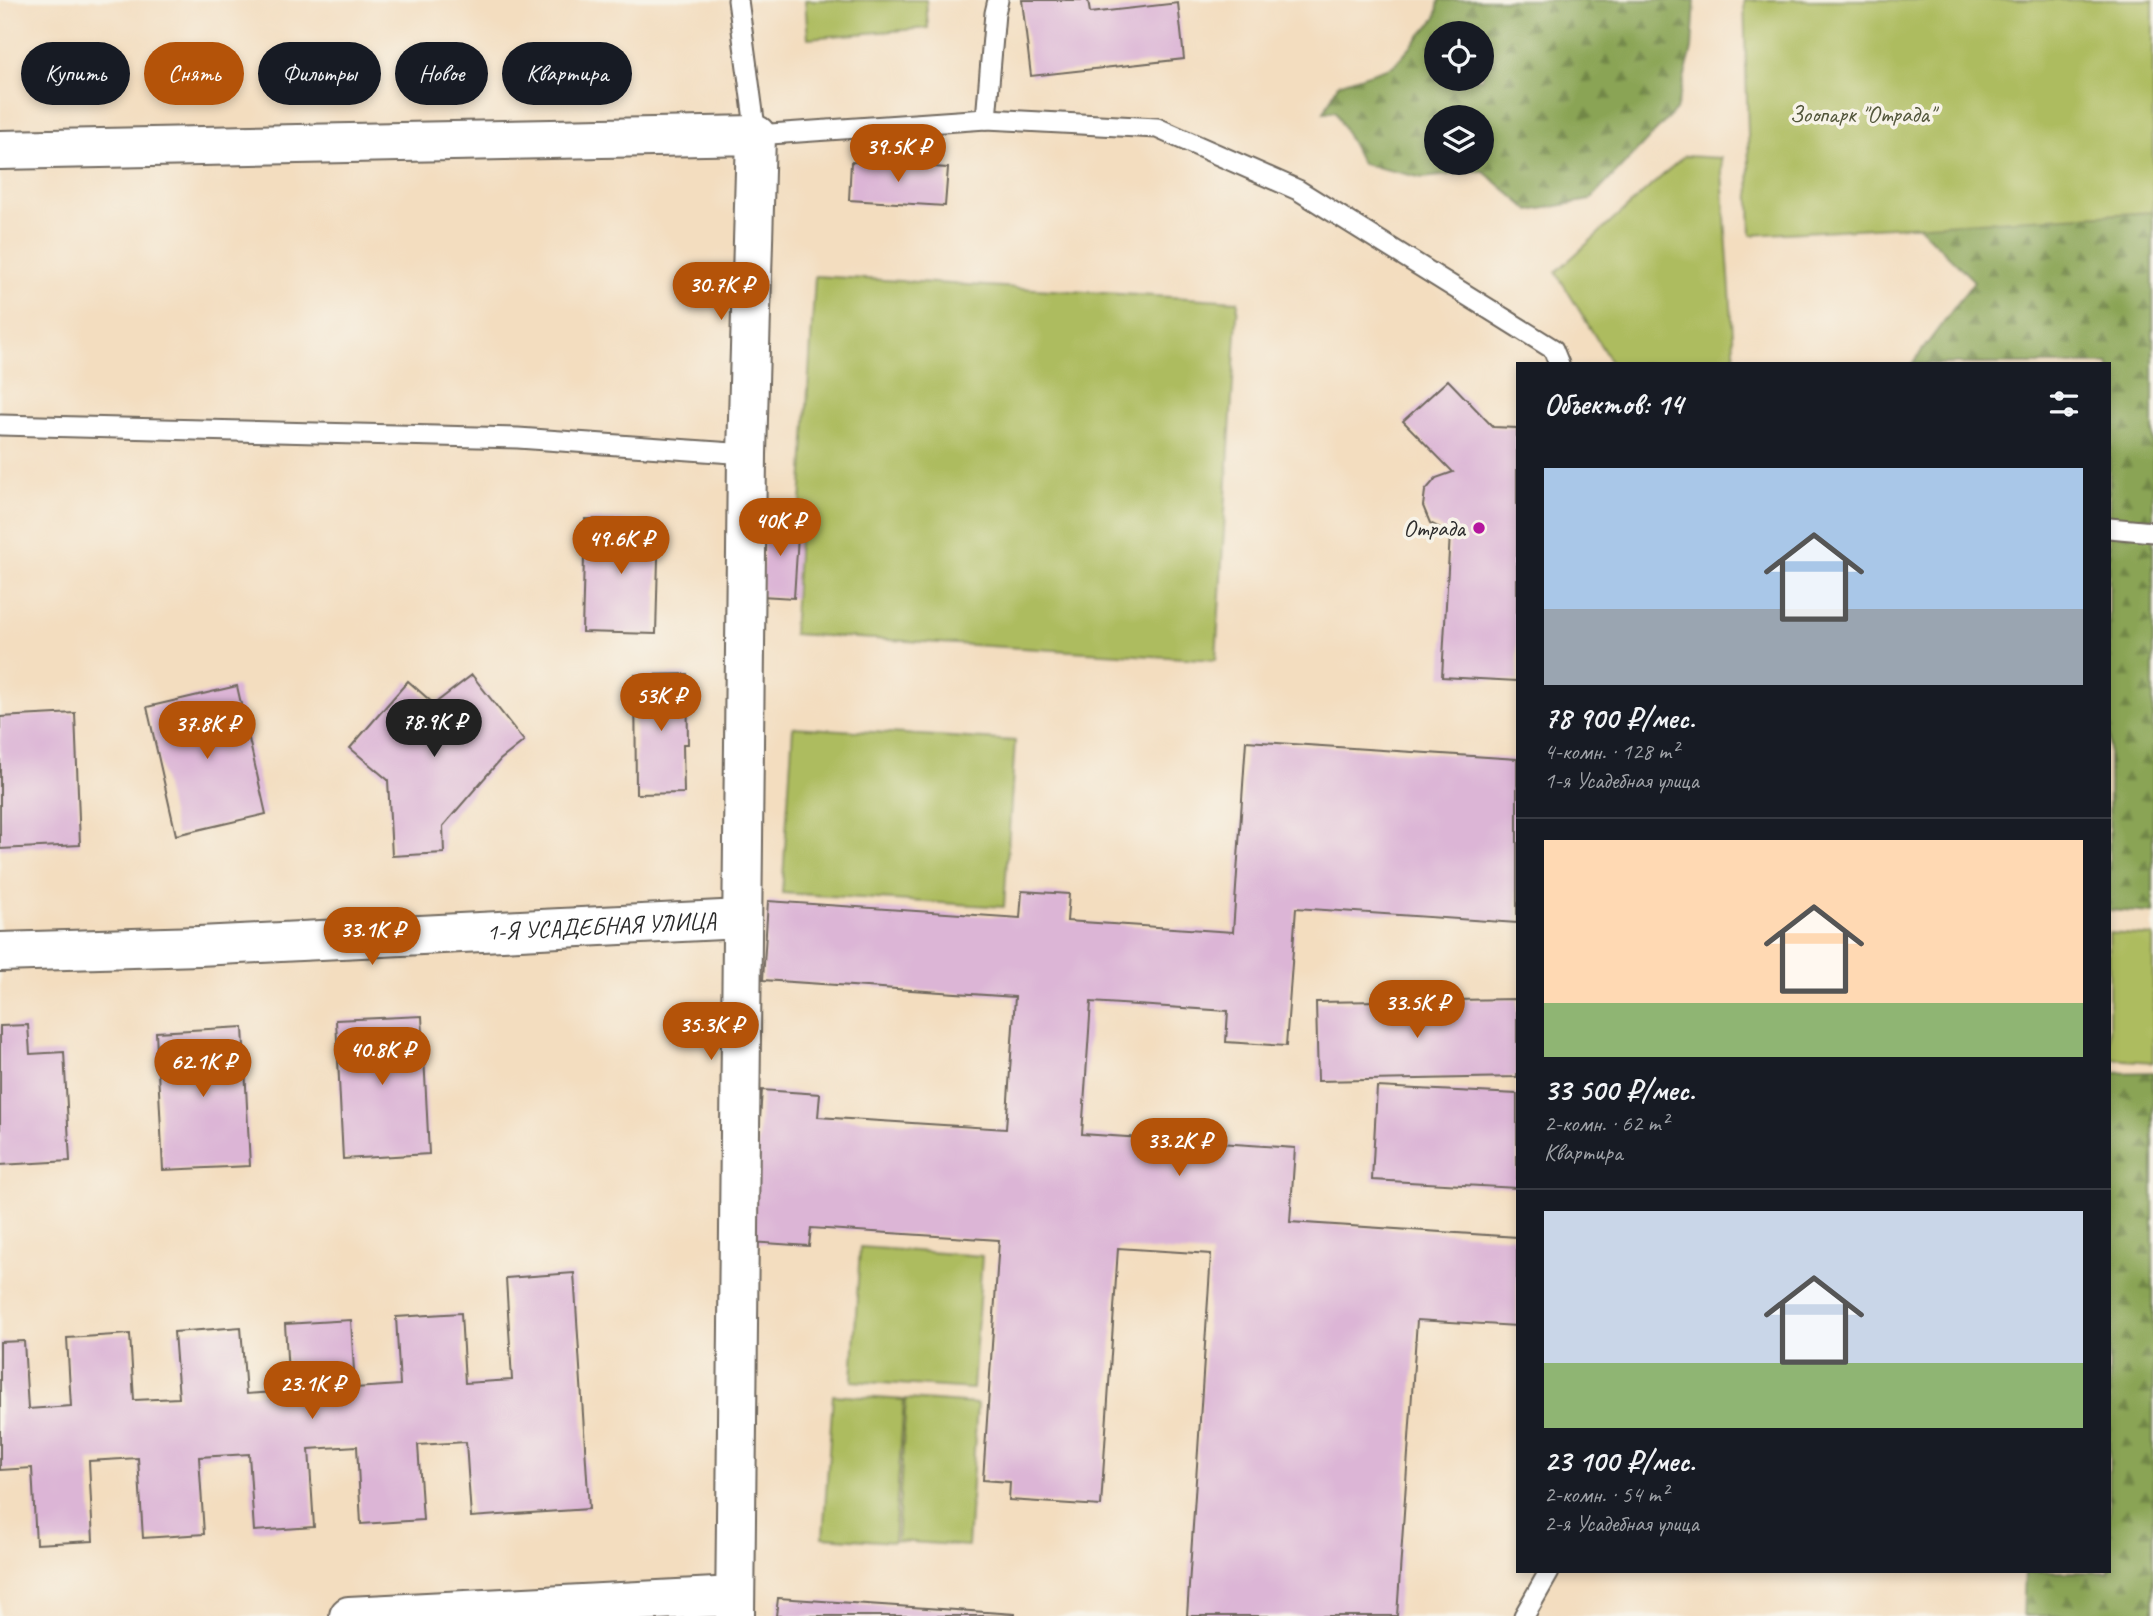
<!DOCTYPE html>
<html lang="ru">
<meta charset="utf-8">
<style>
:root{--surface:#171b24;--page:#20242c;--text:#f1f3f6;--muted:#9ea1a6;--line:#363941;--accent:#b45309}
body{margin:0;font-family:Caveat,sans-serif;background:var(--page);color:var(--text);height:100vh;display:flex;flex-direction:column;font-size:26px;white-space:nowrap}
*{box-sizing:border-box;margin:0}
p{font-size:23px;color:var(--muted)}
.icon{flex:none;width:38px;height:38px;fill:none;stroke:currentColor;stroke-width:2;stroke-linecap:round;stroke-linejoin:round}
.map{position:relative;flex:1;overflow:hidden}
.sheet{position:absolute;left:1516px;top:362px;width:595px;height:1211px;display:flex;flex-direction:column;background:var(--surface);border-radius:0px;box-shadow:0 4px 10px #0003}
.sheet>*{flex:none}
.banner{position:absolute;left:21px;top:42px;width:665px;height:63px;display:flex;gap:14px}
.tools{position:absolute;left:1424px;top:21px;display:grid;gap:14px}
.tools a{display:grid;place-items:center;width:70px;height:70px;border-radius:50%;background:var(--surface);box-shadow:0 4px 10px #0003;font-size:35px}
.price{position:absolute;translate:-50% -60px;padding:0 16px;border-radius:24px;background:var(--accent);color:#fff;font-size:23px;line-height:46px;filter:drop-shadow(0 2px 4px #0008)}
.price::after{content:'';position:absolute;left:50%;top:42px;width:21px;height:16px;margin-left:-10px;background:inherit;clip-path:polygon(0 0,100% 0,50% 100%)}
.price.on{background:#222;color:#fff}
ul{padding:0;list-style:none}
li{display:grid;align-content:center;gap:14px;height:371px;padding:0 28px}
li+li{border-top:2px solid var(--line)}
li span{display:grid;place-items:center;height:217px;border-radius:0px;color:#555}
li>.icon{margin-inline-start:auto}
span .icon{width:126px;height:126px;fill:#fffc;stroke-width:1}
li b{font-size:30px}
h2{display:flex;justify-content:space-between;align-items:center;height:84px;padding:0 28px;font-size:30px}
.tag{padding:0 24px;border-radius:32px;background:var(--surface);box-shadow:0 4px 10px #0003;font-size:24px;line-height:63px}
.tag.on{background:var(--accent);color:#fff}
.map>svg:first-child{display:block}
.forest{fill:url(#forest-firs);stroke:#5a6840;stroke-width:2;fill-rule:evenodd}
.green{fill:#adbc5e;stroke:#6c7444;stroke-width:2}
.building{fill:#dcb5d6}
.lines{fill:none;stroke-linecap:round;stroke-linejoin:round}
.service-casing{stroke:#71695f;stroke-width:23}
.minor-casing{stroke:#71695f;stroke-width:42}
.service{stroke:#fff;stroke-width:19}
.minor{stroke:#fff;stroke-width:38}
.poi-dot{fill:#b5179e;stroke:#f7f3e8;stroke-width:2.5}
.labels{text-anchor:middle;stroke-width:7;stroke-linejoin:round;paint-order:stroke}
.park-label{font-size:24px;fill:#52563a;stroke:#f7f3e8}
.poi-label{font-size:24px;fill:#2b2b2b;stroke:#f7f3e8;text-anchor:end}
.street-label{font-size:24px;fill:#2b2b2b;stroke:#f7f3e8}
</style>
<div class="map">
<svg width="2153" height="1616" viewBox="0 0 2153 1616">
<defs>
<pattern id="forest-firs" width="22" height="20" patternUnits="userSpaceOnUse" patternTransform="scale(1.75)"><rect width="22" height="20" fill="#8aa455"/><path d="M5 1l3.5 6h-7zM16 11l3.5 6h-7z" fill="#718647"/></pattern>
</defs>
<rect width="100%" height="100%" fill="#f7f3e8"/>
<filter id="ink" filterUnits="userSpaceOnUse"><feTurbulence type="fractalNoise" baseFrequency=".0143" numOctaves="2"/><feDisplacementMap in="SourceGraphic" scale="14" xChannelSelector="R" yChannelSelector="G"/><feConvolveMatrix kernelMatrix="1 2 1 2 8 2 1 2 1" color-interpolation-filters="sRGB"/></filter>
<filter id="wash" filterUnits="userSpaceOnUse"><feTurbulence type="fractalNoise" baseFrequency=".00686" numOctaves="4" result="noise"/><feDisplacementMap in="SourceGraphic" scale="28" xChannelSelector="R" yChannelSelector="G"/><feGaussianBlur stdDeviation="1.57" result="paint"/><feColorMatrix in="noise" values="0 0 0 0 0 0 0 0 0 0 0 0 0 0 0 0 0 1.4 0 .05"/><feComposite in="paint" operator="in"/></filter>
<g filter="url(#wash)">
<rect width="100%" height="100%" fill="#f3ddbf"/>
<g class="forest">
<path d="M1439,0h256l-3,49 -16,61 -86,90 -60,11 -47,-40 -60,7 -61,-14 -27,-53 -11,1 14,-28 55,-18 43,-48zM1437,33h45v46h-45zM1437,117h45v46h-45z"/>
<polygon points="2153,0 2153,913 2109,910 2109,364 1912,364 1974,281 1918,226 1775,225"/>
<polygon points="2153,1072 2153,1616 2023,1616 2025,1572 2109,1572 2109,1073"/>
</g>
<g class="green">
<polygon points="805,0 926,0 928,28 808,38"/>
<polygon points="1744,0 2153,0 2153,212 1751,235"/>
<polygon points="1684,156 1721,158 1735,364 1612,364 1556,272"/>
<polygon points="815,276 1238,301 1216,660 793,634"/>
<polygon points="793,727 1015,741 1004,907 782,893"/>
<polygon points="2109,933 2153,936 2153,1062 2109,1059"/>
<polygon points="860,1247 982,1256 973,1389 852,1381"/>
<polygon points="833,1395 904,1400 894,1542 823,1537"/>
<polygon points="906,1399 977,1404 968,1546 897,1541"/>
</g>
<g id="blocks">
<g class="building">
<polygon points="1022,0 1088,0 1090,13 1178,3 1184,59 1031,76"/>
<polygon points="851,162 948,168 945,206 849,200"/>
<polygon points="1448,380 1493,427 1517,428 1517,681 1442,677 1450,533 1430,523 1423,506 1425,491 1436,478 1453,472 1403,421"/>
<polygon points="765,518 799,520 794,598 761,596"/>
<polygon points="585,519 659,521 656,634 582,632"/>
<polygon points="687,674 688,744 683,744 684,793 636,794 635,675"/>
<polygon points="472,675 524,741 500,760 443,826 444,853 392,856 388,780 350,748 408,681 434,704"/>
<polygon points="237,686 266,814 176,835 147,707"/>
<polygon points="75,713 80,845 0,849 0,717"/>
<polygon points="1246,741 1517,759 1517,923 1296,908 1286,1046 1226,1042 1228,1011 1091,1002 1082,1134 1295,1148 1290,1222 1517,1237 1517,1326 1417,1320 1397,1616 1187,1616 1211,1254 1118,1248 1101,1506 1009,1500 1010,1482 983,1480 999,1240 811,1228 809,1246 751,1242 762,1090 820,1094 818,1117 1006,1129 1015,997 763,980 768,901 1020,918 1022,891 1069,894 1067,921 1233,932"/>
<polygon points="1517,999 1517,1077 1318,1081 1316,1002"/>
<polygon points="422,1016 429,1154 343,1159 336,1020"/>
<polygon points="28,1025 30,1054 64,1052 70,1161 0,1165 0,1026"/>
<polygon points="243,1027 250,1166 163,1170 156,1032"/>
<polygon points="1377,1087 1517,1094 1517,1188 1372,1180"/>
<polygon points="574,1273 589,1509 471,1517 466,1442 418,1445 423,1520 361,1524 357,1446 309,1449 314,1527 254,1531 249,1454 199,1457 204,1534 143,1538 138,1458 89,1461 93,1541 36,1544 32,1468 0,1470 0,1342 24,1341 28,1409 71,1406 67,1338 130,1334 134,1400 179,1398 174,1332 241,1327 246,1394 289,1391 285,1324 351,1320 355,1388 400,1385 396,1317 461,1313 465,1383 512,1380 506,1278"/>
<polygon points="778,1598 1015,1614 1015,1616 776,1616"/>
</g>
</g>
</g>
<g filter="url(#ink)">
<use href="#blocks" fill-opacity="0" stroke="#71695f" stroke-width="2"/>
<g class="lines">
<g class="service-casing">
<g id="service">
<polyline points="738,0 756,135 986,119 1157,128 1298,190 1553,349 1559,364"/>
<polyline points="986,119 995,13 998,0"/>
<polyline points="0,425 518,438 747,454"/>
<polyline points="2109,528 2153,532"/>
<polyline points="1524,1616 1549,1572"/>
</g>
</g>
<g class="minor-casing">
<g id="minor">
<polyline points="0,150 756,135 747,454 735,1616"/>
<path id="s1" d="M0,952l199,-6 543,-27"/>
<polyline points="349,1616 735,1596"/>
</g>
</g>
<use href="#service" class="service"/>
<use href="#minor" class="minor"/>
</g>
</g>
<circle class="poi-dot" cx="1479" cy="528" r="7"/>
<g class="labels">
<g class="park-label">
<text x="1862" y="122">Зоопарк "Отрада"</text>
</g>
<g class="poi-label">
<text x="1465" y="536">Отрада</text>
</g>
<g class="street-label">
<text dy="8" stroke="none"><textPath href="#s1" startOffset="602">1-Я УСАДЕБНАЯ УЛИЦА</textPath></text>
</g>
</g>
</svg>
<div class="tools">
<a><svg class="icon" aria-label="locate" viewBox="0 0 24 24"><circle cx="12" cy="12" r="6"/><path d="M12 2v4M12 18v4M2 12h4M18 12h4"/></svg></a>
<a><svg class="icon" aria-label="layers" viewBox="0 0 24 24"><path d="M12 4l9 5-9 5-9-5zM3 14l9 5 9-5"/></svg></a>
</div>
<b class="price" style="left:898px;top:184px">39.5K ₽</b>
<b class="price" style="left:721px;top:322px">30.7K ₽</b>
<b class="price" style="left:780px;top:558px">40K ₽</b>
<b class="price" style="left:621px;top:576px">49.6K ₽</b>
<b class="price" style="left:661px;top:733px">53K ₽</b>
<b class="price on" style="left:434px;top:759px">78.9K ₽</b>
<b class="price" style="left:207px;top:761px">37.8K ₽</b>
<b class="price" style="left:372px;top:967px">33.1K ₽</b>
<b class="price" style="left:1417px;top:1040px">33.5K ₽</b>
<b class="price" style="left:711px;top:1062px">35.3K ₽</b>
<b class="price" style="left:382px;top:1087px">40.8K ₽</b>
<b class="price" style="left:203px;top:1099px">62.1K ₽</b>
<b class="price" style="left:1179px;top:1178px">33.2K ₽</b>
<b class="price" style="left:312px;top:1421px">23.1K ₽</b>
<div class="banner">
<a class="tag">Купить</a>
<a class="tag on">Снять</a>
<a class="tag">Фильтры</a>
<a class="tag">Новое</a>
<a class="tag">Квартира</a>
</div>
<section class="sheet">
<h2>Объектов: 14<svg class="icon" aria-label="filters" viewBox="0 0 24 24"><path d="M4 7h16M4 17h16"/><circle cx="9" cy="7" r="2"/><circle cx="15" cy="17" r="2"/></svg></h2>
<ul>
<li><span style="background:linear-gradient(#a9c7e8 65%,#9aa5b1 0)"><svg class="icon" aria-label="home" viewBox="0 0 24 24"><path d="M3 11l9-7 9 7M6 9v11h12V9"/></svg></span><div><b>78 900 ₽/мес.</b><p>4-комн. · 128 m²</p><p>1-я Усадебная улица</p></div></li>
<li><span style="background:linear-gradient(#ffd9b3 75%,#8fb573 0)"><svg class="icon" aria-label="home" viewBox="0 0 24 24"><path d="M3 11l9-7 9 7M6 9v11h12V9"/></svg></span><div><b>33 500 ₽/мес.</b><p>2-комн. · 62 m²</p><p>Квартира</p></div></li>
<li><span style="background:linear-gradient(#c9d6e8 70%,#8fb573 0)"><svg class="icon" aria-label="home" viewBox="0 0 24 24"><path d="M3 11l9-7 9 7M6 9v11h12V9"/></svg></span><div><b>23 100 ₽/мес.</b><p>2-комн. · 54 m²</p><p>2-я Усадебная улица</p></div></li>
</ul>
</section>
</div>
